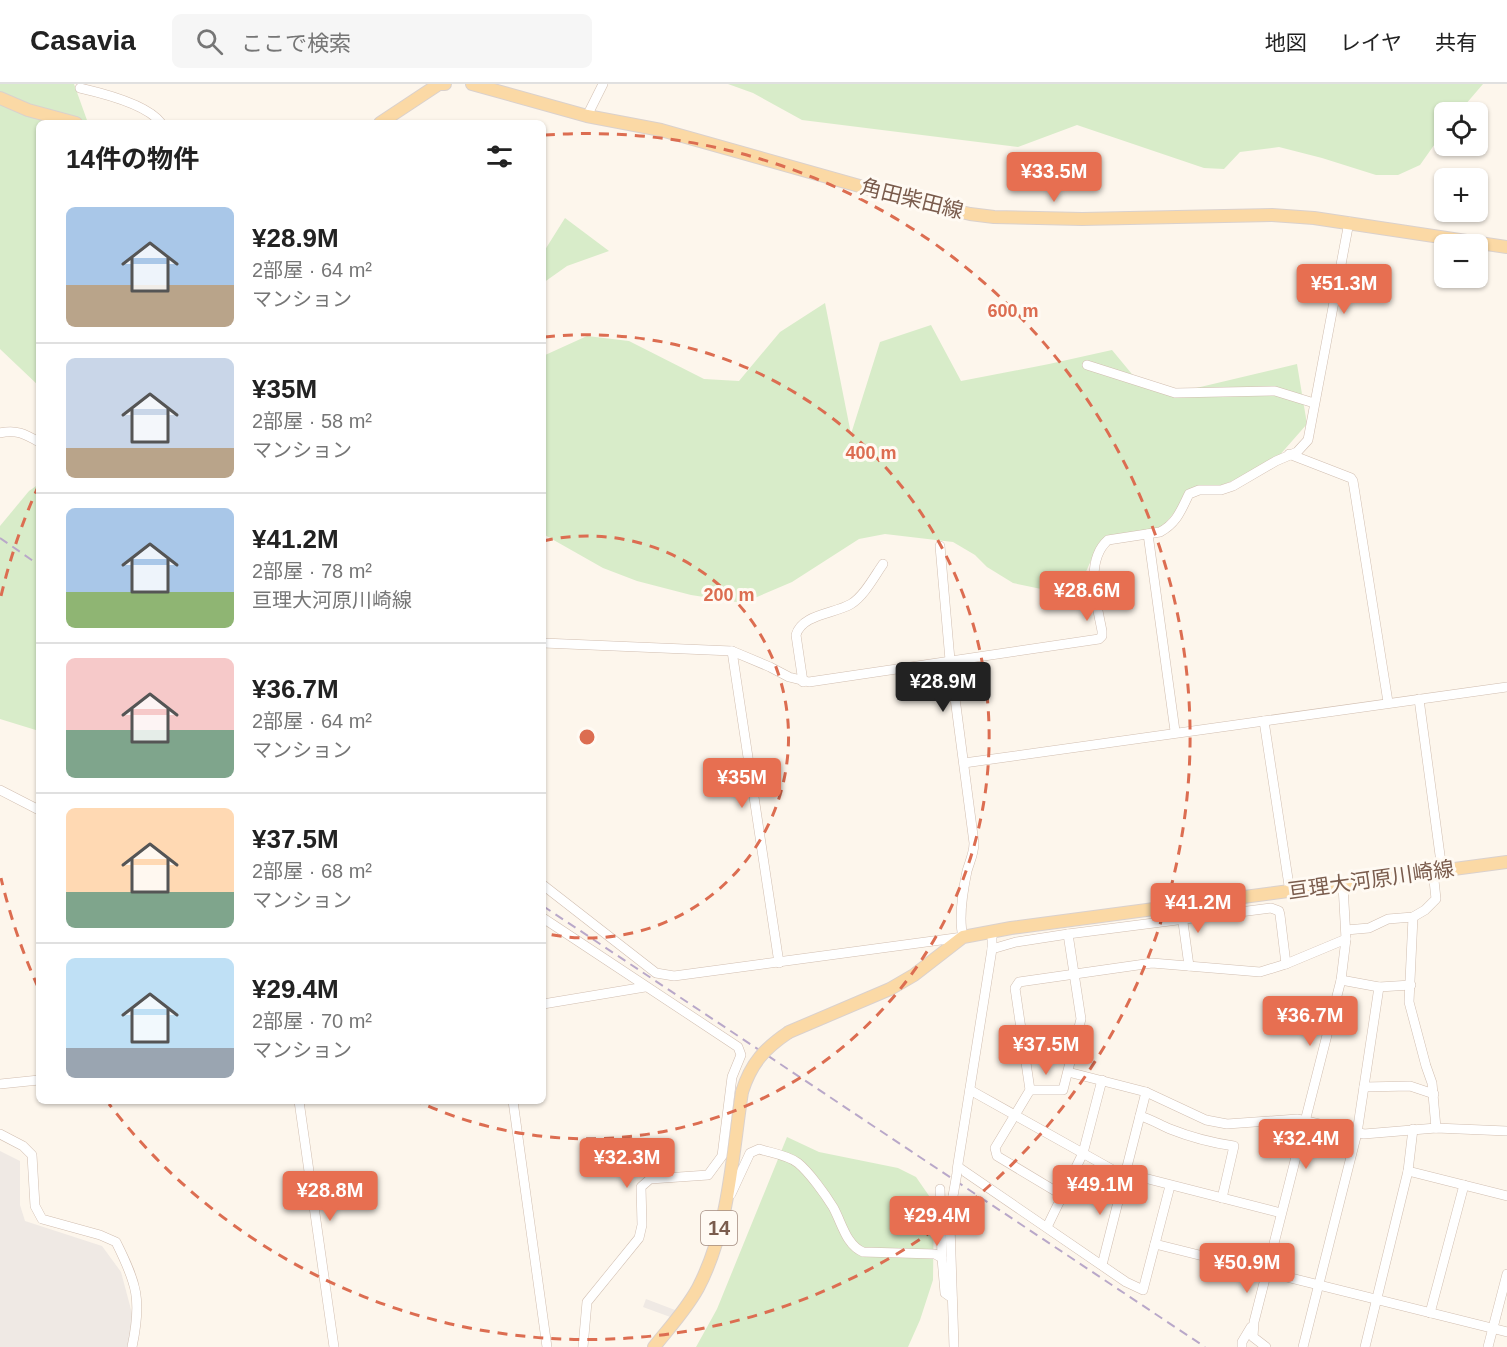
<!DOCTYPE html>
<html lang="ja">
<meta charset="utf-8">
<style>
:root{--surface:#fff;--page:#f6f6f6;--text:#222;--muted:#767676;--line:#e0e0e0;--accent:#e76f51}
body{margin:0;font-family:Helvetica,"Noto Sans JP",sans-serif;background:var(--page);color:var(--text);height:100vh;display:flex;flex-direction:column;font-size:22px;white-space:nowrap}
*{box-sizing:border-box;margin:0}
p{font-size:20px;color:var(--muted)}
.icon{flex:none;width:33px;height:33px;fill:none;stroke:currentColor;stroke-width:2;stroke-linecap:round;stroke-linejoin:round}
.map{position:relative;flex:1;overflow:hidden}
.sheet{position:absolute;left:36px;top:36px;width:510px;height:984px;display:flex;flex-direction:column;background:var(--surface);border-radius:9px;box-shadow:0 2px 4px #0004}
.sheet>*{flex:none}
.controls{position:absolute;left:1434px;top:18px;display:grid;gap:12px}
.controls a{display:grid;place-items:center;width:54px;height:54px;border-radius:9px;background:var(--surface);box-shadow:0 2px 4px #0004;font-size:30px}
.price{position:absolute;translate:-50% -51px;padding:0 14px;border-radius:6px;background:var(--accent);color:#fff;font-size:20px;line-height:39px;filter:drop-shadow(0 2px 3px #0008)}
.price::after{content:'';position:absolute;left:50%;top:36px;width:18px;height:14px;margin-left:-9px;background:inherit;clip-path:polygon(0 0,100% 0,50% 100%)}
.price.selected{background:#222;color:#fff}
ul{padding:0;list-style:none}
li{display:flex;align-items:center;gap:18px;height:150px;padding:0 30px}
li+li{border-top:2px solid var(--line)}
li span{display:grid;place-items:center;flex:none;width:168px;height:120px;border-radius:9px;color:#555}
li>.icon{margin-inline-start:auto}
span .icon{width:72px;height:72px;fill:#fffc;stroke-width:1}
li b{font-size:26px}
h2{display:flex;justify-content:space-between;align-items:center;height:72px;padding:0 30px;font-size:26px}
header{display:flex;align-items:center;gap:36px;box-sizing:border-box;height:84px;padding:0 30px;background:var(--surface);border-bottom:2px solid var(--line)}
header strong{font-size:28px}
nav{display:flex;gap:33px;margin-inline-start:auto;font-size:21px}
.search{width:420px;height:54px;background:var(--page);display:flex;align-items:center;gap:15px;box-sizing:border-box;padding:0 21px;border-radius:9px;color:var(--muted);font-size:22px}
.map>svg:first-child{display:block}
.industrial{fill:#efe9e4}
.green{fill:#d8ecc9}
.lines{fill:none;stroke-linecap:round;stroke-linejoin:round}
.minor-casing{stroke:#d1beb0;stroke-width:10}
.major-casing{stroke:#dad1cd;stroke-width:14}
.minor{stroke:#fff;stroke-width:9}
.major{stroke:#fbd9a5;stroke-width:12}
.rail{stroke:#b9a8c9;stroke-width:2;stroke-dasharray:9 6;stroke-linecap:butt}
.minor-bridge-casing{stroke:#d1beb0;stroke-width:10;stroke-linecap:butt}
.major-bridge-casing{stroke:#dad1cd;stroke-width:14;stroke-linecap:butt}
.minor-bridge{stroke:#fff;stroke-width:9}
.major-bridge{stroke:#fbd9a5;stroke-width:12}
.ring{fill:none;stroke:#dc6d51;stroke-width:3;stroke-dasharray:10 8}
.labels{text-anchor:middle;stroke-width:6;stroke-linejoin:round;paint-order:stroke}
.shield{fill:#fffaf3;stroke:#a28b7f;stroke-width:1.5}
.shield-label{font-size:20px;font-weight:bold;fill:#7a5c4d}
.street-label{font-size:21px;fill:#7a5c4d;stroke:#fffaf3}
.centre{fill:#dc6d51;stroke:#fffaf3;stroke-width:3}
.ring-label{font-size:18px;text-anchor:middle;font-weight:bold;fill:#dc6d51;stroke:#fffaf3;stroke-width:6;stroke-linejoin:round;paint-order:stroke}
</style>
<header>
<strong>Casavia</strong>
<div class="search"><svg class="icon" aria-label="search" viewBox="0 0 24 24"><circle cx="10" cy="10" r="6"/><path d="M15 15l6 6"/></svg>ここで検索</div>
<nav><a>地図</a><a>レイヤ</a><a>共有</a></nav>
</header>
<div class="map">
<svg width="1507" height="1263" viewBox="0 0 1507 1263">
<rect width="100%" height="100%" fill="#fdf6ec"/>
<g class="industrial">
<polygon points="0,1067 20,1077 20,1121 25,1137 102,1162 121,1188 133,1233 128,1263 0,1263"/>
<polygon points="646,1215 675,1226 673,1234 643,1223"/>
</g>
<g class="green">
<polygon points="0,0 74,0 88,39 39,39 39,302 0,265"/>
<polygon points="728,0 1483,0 1459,28 1444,28 1444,47 1420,81 1398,91 1376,91 1322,74 1279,63 1240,68 1224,85 1204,84 1077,41 1018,63 802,36 753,9"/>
<polygon points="565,134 609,167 567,182 543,199 543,169"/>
<polygon points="825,219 851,350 880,258 931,241 961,297 1049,280 1112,266 1141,301 1175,309 1297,280 1307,340 1271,381 1185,416 1156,450 1098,461 1075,512 1013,499 987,483 975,471 953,458 885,450 859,455 792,498 743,519 691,511 637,497 603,484 543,450 543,272 587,252 629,257 704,295 739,297 780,248"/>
<polygon points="39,400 39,647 0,635 0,442 29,407"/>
<polygon points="787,1053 819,1068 898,1084 916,1093 934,1119 933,1196 920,1236 908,1263 696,1263 717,1225"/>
</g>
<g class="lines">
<g class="minor-casing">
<g id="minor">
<path d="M80,4c22,5 68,17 81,35"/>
<polyline points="587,32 603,0"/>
<polyline points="1087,281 1175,309 1275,307 1314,319"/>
<path d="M0,349c16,-4 25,1 39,9"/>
<polyline points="1289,370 1351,394 1353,397 1388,618"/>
<polyline points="1148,450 1175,647"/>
<path d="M543,559l189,8 38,16 19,10 20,5 290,-43 3,-3v-5c-5,-27 -18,-70 6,-91l52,-8c17,-9 21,-22 29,-38l10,-4h22l12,-4 43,-25 21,-9 11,-12 41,-218"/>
<polyline points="732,567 779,879"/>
<path d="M803,598l-7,-47c6,-21 38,-21 55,-31 13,-8 23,-27 32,-40"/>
<polyline points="1419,615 1442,786"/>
<polyline points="1264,637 1290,808"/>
<path d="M964,679c181,-27 362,-52 543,-76"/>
<polyline points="0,706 39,726"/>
<path d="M543,801l113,88 18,3 289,-39c-5,-20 0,-47 4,-66 3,-10 7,-18 7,-28l-24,-183 -10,-114"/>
<polyline points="1182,831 1189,882"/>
<polyline points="1413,833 1409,918 1426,982 1432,999 1436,1044"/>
<polyline points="543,834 738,963 741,971 732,993 722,1072 708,1091 650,1095 641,1103 642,1141 639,1154 587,1218 583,1263"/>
<polyline points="1346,846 1369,844 1388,835 1413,833 1425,826 1436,815 1433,787"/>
<polyline points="992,865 1016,858 1068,850 1271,824 1279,827 1280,831 1286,880"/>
<polyline points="1341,896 1379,903 1411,901"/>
<polyline points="543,920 645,903"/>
<polyline points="1068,988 1146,1008 1206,1036 1227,1040 1297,1035 1364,1050 1436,1044 1507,1047"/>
<polyline points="0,1000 39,996"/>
<polyline points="1364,1003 1410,1002 1434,1010"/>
<polyline points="970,1006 1113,1086 1281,1129"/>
<polyline points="1030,1006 1063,1006 1081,935 1068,850"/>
<polyline points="299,1017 334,1263"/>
<polyline points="513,1017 547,1263"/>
<path d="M1140,1032c11,3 20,9 30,13 20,8 43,14 64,17l-12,52"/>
<path d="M0,1050l23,12 9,9 3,51 7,13 58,16 16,7c21,42 26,58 16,105"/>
<polyline points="958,1083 1126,1198 1143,1206 1170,1102"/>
<polyline points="957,1086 992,865 992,847"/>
<polyline points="1408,1087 1507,1112"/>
<polyline points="940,1105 942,1174"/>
<path d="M731,1110l19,-41 9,-4c12,4 29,6 39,14 11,9 27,31 35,44 9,16 13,38 30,45l72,2 7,4 3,35 7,5"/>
<polyline points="1062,1111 997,1072 995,1064 1030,1006 1015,904 1019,898 1152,879 1260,888 1286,880 1346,855"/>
<polyline points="953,1112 950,1141 954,1263"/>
<polyline points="1047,1143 1083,1069 1102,996"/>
<polyline points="1155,1160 1507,1248"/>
<polyline points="1102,1181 1146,1008"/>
<polyline points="1430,1229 1464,1101"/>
<polyline points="1242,1263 1242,1258 1251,1243"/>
<polyline points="1266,1263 1253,1253 1254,1238 1341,896 1346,855 1343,801"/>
<polyline points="1303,1263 1357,1049 1379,903"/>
<polyline points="1365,1263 1408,1087 1413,1045"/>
<polyline points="1488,1263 1507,1190"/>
</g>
</g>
<g class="major-casing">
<g id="major">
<polyline points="472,0 587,32 661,46 902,114 970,130 994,133 1082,135 1272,131 1314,134 1507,163"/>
<polyline points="0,14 28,26 76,39"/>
<polyline points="380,39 439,0 445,0"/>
<polyline points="789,948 890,905 914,891 963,853 1011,844 1507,778"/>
<path d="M654,1263c15,-19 32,-37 44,-59 31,-59 34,-131 44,-196"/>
</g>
</g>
<use href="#minor" class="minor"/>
<use href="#major" class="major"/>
<g class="rail">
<polyline points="0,454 39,481"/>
<polyline points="543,822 1205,1263"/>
</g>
<g class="minor-bridge-casing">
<polyline id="minor-bridge" points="953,1112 957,1089"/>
</g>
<g class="major-bridge-casing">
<path id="major-bridge" d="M742,1008c9,-29 23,-44 47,-60"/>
</g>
<use href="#minor-bridge" class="minor-bridge"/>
<use href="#major-bridge" class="major-bridge"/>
</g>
<g class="ring">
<path d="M543 457A201 201 0 1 1 543 849"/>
<path d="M545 253A402 402 0 1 1 417 1017"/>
<path d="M38 903A603 603 0 0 1 1 794M1 512A603 603 0 0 1 38 403M545 51A603 603 0 1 1 109 1020"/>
</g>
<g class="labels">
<rect class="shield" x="701" y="1127" width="36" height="34" rx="4.5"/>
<g class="shield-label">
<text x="719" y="1151">14</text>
</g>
<g class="street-label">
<text transform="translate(912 115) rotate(14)" y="7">角田柴田線</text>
<text transform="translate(1371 796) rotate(-8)" y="7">亘理大河原川崎線</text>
</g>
</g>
<circle cx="587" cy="653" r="9" class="centre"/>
<g class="ring-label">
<text x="1013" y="233">600 m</text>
<text x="871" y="375">400 m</text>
<text x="729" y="517">200 m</text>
</g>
</svg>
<div class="controls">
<a><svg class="icon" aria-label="locate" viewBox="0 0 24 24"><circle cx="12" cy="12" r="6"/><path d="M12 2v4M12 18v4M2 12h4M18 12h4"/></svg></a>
<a>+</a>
<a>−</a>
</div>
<b class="price" style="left:1054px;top:119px">¥33.5M</b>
<b class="price" style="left:1344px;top:231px">¥51.3M</b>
<b class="price" style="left:1087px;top:538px">¥28.6M</b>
<b class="price selected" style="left:943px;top:629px">¥28.9M</b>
<b class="price" style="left:742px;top:725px">¥35M</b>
<b class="price" style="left:1198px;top:850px">¥41.2M</b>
<b class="price" style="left:1310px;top:963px">¥36.7M</b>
<b class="price" style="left:1046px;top:992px">¥37.5M</b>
<b class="price" style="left:1306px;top:1086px">¥32.4M</b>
<b class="price" style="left:627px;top:1105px">¥32.3M</b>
<b class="price" style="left:1100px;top:1132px">¥49.1M</b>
<b class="price" style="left:330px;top:1138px">¥28.8M</b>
<b class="price" style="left:937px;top:1163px">¥29.4M</b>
<b class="price" style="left:1247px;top:1210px">¥50.9M</b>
<section class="sheet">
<h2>14件の物件<svg class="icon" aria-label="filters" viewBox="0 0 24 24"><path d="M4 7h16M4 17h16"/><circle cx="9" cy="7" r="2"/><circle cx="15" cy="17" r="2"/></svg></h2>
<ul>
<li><span style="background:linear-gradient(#a9c7e8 65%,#b9a48a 0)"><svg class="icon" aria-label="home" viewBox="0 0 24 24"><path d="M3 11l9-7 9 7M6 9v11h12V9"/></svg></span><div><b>¥28.9M</b><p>2部屋 · 64 m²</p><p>マンション</p></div></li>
<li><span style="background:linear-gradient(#c9d6e8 75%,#b9a48a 0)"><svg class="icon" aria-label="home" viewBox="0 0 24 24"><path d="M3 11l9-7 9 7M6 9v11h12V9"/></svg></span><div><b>¥35M</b><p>2部屋 · 58 m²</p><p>マンション</p></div></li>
<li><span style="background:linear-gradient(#a9c7e8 70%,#8fb573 0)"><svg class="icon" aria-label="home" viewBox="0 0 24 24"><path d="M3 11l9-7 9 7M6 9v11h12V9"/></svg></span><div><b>¥41.2M</b><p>2部屋 · 78 m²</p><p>亘理大河原川崎線</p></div></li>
<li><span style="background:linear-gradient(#f6c9c9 60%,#7fa58c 0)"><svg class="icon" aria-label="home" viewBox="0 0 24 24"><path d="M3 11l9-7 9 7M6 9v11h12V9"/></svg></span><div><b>¥36.7M</b><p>2部屋 · 64 m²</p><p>マンション</p></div></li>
<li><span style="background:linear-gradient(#ffd9b3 70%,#7fa58c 0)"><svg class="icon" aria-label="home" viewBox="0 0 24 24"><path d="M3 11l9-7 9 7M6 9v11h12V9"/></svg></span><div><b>¥37.5M</b><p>2部屋 · 68 m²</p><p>マンション</p></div></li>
<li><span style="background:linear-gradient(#bfe0f5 75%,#9aa5b1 0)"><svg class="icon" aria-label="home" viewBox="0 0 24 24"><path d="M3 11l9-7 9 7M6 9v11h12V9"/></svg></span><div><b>¥29.4M</b><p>2部屋 · 70 m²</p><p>マンション</p></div></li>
</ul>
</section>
</div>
